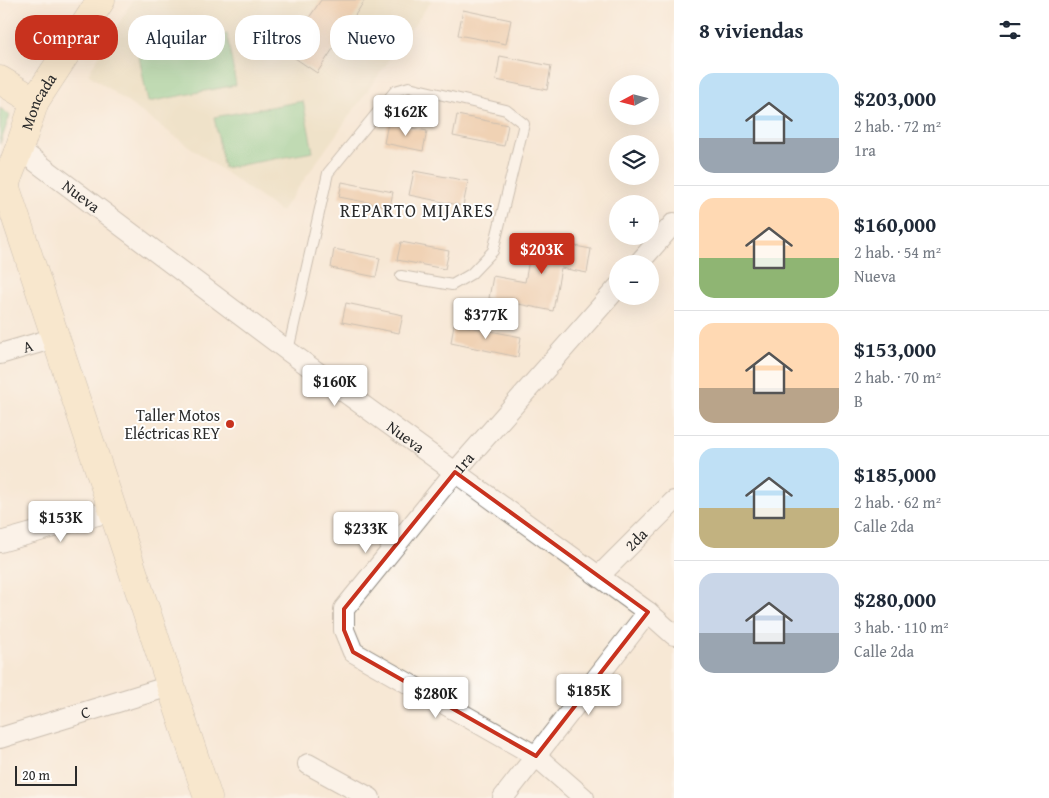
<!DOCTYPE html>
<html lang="es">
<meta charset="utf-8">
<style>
:root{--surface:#fff;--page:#f6f6f7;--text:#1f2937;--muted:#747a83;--line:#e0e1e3;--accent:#c8321e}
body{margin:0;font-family:"Gentium Book Plus",serif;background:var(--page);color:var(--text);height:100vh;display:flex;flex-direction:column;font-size:19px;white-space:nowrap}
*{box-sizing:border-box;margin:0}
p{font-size:16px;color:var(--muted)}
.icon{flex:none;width:28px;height:28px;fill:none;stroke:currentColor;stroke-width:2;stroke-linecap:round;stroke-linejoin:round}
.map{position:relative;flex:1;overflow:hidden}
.details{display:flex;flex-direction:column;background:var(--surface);width:375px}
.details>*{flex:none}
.guide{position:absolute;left:15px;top:15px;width:475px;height:45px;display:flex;gap:10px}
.needle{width:32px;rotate:263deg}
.tools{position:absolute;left:609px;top:75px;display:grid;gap:10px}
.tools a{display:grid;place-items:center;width:50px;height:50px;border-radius:50%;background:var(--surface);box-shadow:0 5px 20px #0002;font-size:25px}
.scale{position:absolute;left:15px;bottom:12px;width:62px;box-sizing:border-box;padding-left:5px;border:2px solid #2b2b2b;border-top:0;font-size:14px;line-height:18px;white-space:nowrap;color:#2b2b2b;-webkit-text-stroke:4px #fff;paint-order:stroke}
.price{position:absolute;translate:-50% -42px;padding:0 11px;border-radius:5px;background:#fff;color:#222;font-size:16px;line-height:32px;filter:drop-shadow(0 1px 2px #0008)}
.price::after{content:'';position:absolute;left:50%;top:30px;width:15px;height:11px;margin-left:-8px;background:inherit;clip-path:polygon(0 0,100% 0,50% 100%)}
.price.on{background:var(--accent);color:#fff}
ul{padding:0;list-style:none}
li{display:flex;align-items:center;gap:15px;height:125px;padding:0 25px}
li+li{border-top:1px solid var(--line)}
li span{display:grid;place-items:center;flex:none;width:140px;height:100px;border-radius:15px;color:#555}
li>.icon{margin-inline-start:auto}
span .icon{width:60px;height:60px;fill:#fffc;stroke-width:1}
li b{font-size:21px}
h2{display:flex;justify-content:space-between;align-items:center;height:60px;padding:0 25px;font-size:21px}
.chip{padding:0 18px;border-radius:20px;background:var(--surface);box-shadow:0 5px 20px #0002;font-size:18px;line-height:45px}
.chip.on{background:var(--accent);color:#fff}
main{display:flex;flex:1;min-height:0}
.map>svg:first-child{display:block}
.built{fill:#e5dbba}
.green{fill:#7bcb8b;stroke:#537b5b}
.building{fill:#e6b88d}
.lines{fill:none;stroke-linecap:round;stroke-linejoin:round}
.lane-casing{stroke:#918a80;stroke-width:12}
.street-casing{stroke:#918a80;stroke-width:22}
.secondary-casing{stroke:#918a80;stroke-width:29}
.lane{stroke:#fff;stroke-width:10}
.street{stroke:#fff;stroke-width:20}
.secondary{stroke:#f9e7c3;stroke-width:28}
.marked{fill:none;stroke:#c8321e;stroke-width:4;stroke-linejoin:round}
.poi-dot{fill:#c8321e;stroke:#fff;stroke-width:2}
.labels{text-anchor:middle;stroke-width:4;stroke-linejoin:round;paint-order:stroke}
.street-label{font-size:16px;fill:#2b2b2b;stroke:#fff}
.poi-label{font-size:16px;fill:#2b2b2b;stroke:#fff;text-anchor:end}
.neighbourhood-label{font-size:18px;letter-spacing:1px;fill:#2b2b2b;stroke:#fff}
</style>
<main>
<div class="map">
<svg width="674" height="798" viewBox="0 0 674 798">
<rect width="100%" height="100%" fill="#fff"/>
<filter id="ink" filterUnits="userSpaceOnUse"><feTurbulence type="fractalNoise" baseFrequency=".02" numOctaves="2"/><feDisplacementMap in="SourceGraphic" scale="10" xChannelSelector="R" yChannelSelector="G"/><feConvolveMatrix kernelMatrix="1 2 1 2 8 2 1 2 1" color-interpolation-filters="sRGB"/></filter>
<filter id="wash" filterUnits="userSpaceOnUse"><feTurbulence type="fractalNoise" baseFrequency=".0096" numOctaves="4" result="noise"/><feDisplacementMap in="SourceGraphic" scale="20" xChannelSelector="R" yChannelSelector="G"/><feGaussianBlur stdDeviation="1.12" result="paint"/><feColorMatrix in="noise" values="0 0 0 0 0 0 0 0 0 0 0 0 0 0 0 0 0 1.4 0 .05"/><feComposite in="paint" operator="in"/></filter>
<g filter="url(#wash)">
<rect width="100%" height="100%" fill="#f7e8d5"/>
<polygon class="built" points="133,0 432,0 281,212 88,74"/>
<g class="green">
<polygon points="227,34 236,85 148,102 138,51"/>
<polygon points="303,101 313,152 224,168 214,117"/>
<polygon points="0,108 10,115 0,144"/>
</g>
<g id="blocks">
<g class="building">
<polygon points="321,0 365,0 317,73 286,52"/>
<polygon points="463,10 511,20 506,44 458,35"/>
<polygon points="500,56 551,66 547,90 496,80"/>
<polygon points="457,115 508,125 504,146 453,136"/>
<polygon points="388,123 427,131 423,151 384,143"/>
<polygon points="414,171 468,181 463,206 409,195"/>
<polygon points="342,182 393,192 390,207 339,197"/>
<polygon points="533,238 591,249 587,273 561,268 553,311 489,298 493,276 525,282"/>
<polygon points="401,242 449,251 445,269 397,260"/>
<polygon points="334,249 380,258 376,277 331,268"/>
<polygon points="346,303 403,315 399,333 342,322"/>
<polygon points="454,324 521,337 518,357 451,343"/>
</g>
</g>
</g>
<g filter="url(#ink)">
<use href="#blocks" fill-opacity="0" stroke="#918a80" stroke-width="1"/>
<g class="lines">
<g class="lane-casing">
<polyline id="lane" points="288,351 328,173 395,91 409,87 506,110 524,124 493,251 471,274 452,285 401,276"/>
</g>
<g class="street-casing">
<g id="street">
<path id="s1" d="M19,149l269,202 360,261 26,23"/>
<polyline points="638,264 674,223"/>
<path id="s2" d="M0,354l55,-16"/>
<polyline points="0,542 112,511"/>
<path id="s3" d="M599,576l75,-75"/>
<path id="s4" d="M0,738l170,-52"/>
<polyline points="308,764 370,798"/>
<polyline points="503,798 648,612"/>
<path id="s5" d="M584,798l-48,-42 -183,-104 -9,-22v-21l111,-137 163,-185"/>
</g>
</g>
<g class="secondary-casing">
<g id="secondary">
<polyline points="0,80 35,101"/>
<polyline points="0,180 5,185 208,798"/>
<path id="s6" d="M5,185l14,-36 16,-48 66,-101"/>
</g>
</g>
<use href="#lane" class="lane"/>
<use href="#street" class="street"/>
<use href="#secondary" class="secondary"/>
</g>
</g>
<path d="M0 0H674V798H0ZM455,472l193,140 -112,144 -183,-104 -9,-22v-21z" fill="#f7e8d5" fill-opacity=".55" fill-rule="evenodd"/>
<path class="marked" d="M455,472l193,140 -112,144 -183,-104 -9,-22v-21z"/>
<circle class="poi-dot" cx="230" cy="424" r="5"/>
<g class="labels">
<g class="street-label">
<text dy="6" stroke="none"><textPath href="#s6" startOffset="90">Moncada</textPath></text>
<text dy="6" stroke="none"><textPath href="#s1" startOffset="78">Nueva</textPath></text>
<text dy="6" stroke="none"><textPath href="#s2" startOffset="29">A</textPath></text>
<text dy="6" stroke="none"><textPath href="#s1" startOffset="482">Nueva</textPath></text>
<text dy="6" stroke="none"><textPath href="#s5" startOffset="508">1ra</textPath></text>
<text dy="6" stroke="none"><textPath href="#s3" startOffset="52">2da</textPath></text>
<text dy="6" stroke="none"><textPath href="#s4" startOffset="89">C</textPath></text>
</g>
<g class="poi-label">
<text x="220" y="421">Taller Motos<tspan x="220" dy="18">Eléctricas REY</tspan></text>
</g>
<g class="neighbourhood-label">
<text x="417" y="217">REPARTO MIJARES</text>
</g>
</g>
</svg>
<div class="tools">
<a><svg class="needle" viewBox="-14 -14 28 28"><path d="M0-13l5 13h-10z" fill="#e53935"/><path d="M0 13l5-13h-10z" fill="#747a83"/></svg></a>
<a><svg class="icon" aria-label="layers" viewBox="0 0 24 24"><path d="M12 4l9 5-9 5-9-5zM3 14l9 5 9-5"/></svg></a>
<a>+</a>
<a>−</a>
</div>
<div class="scale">20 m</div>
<b class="price" style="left:406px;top:137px">$162K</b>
<b class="price on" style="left:542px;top:275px">$203K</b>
<b class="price" style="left:486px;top:340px">$377K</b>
<b class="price" style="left:335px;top:407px">$160K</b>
<b class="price" style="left:61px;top:543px">$153K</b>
<b class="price" style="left:366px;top:554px">$233K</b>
<b class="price" style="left:589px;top:716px">$185K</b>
<b class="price" style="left:436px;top:719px">$280K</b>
<div class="guide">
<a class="chip on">Comprar</a>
<a class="chip">Alquilar</a>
<a class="chip">Filtros</a>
<a class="chip">Nuevo</a>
</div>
</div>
<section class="details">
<h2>8 viviendas<svg class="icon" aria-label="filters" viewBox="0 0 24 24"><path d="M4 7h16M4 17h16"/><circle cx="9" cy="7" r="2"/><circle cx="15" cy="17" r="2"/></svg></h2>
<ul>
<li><span style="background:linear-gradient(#bfe0f5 65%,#9aa5b1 0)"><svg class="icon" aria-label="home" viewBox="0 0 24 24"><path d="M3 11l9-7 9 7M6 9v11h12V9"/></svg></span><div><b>$203,000</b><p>2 hab. · 72 m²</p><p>1ra</p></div></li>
<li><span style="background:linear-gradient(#ffd9b3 60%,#8fb573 0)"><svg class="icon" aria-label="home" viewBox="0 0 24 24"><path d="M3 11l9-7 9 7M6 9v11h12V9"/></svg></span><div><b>$160,000</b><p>2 hab. · 54 m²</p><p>Nueva</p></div></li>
<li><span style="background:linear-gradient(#ffd9b3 65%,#b9a48a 0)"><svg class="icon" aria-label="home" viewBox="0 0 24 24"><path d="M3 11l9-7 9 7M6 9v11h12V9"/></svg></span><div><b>$153,000</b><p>2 hab. · 70 m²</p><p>B</p></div></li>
<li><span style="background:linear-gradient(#bfe0f5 60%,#c2b280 0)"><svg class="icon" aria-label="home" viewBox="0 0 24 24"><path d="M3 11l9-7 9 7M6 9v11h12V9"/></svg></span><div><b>$185,000</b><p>2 hab. · 62 m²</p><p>Calle 2da</p></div></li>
<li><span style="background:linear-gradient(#c9d6e8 60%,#9aa5b1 0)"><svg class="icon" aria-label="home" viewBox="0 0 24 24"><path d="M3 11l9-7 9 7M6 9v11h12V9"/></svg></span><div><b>$280,000</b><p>3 hab. · 110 m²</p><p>Calle 2da</p></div></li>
</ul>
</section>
</main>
